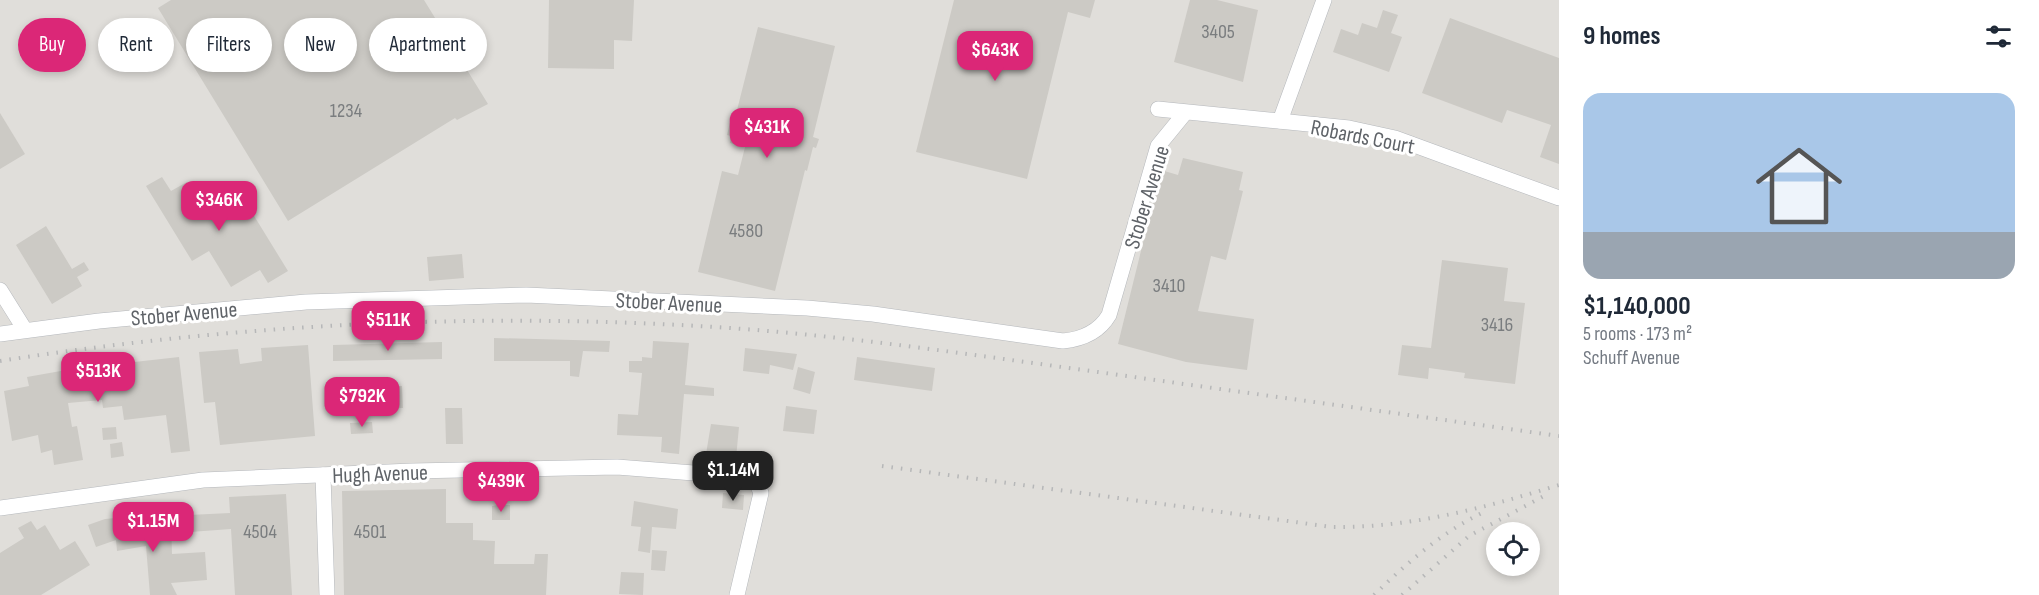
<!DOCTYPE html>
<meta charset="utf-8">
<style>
:root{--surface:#fff;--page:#f2f2f3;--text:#1f2937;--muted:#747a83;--line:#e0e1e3;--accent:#db2777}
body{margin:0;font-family:"Sofia Sans Condensed",sans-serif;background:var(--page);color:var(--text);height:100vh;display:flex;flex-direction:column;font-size:22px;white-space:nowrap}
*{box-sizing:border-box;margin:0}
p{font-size:20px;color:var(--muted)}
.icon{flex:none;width:33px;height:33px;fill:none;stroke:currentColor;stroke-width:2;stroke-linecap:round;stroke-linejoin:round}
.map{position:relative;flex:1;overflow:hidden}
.panel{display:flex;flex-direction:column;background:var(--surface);width:480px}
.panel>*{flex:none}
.top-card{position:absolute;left:18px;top:18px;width:570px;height:54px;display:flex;gap:12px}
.controls{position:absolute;left:1486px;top:522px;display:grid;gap:12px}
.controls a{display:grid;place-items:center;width:54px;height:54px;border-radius:50%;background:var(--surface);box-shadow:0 3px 9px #0003;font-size:30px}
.price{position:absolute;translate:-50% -51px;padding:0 14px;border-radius:12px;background:var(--accent);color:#fff;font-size:20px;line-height:39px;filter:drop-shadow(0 2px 3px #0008)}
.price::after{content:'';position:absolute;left:50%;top:36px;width:18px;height:14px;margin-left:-9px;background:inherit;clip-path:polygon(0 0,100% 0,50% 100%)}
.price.current{background:#222;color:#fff}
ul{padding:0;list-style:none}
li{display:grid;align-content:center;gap:12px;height:318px;padding:0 24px}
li+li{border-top:2px solid var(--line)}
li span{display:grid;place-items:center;height:186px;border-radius:18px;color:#555}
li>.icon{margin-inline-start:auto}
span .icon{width:108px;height:108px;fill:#fffc;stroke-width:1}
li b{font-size:26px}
h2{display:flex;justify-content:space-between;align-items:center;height:72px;padding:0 24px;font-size:26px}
.pill{padding:0 21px;border-radius:27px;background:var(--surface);box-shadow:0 3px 9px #0003;font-size:21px;line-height:54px}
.pill.current{background:var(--accent);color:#fff}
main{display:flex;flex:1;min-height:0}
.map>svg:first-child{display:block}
.industrial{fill:#e0deda;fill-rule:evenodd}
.building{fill:#cccac5}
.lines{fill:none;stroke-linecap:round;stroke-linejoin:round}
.minor-casing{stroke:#b5b8bc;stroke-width:16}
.minor{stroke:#fff;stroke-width:15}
.rail{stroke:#b6b7b8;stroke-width:4;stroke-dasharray:1.5 8;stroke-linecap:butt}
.labels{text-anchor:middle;stroke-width:6;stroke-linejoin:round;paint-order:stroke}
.number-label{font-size:20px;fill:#7a7d7f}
.street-label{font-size:22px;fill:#5f6368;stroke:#fff}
</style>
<main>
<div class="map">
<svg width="1559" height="595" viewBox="0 0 1559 595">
<rect width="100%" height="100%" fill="#f1efe8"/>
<path class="industrial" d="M0,0h1559v595h-1559zM1497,532h33v34h-33z"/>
<g class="building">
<polygon points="171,0 424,0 488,104 457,120 455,118 288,221 158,8"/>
<polygon points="549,0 634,0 632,41 614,40 614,69 548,68"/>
<polygon points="954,0 1095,0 1090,18 1068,12 1027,179 916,152"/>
<polygon points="1190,0 1217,0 1258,10 1243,82 1174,62"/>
<polygon points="1383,10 1398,15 1391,33 1402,37 1389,72 1333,52 1341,29 1358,35 1362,23 1377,28"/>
<polygon points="1450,18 1559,58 1559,164 1540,157 1551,125 1507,110 1502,123 1422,93"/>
<polygon points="758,27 835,46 813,137 819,139 816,148 813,147 807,171 805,170 775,291 698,272 722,171 738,175 745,147 730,143 731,136 727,135 732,114 736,114"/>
<polygon points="0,113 25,154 0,169"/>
<polygon points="1183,158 1243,172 1239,190 1243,191 1226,260 1211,256 1198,311 1254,319 1247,370 1186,362 1118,344 1161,170 1178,175"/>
<polygon points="162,177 171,191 187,182 203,207 233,189 248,213 251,211 288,271 268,283 260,270 231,287 209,251 192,261 146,186"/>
<polygon points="46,226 72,269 84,262 89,270 77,277 82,286 52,304 16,245"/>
<polygon points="462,254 464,278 429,281 427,257"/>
<polygon points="1442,260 1508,268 1504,301 1525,303 1515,384 1464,378 1465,373 1429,368 1428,379 1398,375 1402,345 1431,348"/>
<polygon points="494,338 610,341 609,352 583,351 579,377 570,376 570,361 494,361"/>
<polygon points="653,341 689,343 685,385 714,388 714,396 684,394 679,454 661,452 662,437 617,435 618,414 638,415 642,373 629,372 629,361 642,361 642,357 652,358"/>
<polygon points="442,342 442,359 333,361 333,345"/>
<polygon points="308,345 315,436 220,445 215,402 204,403 199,352 238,349 240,364 262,361 261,348"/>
<polygon points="745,348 797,354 793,370 770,365 769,374 743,371"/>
<polygon points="179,357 190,451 171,453 166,415 124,420 122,406 103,408 102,400 68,403 72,427 77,426 83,460 54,465 52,450 41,453 38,435 12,441 4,391 29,386 27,377 72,369"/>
<polygon points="857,357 935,368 932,391 854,380"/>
<polygon points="798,367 815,372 810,394 793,389"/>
<polygon points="388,386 402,386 403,408 389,408"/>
<polygon points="786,406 817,410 814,434 783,431"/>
<polygon points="445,408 462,408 463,444 446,444"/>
<polygon points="372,422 373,433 351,434 350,423"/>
<polygon points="711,424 739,427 736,458 706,454"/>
<polygon points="116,427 117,439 103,440 102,428"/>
<polygon points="122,442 124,456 111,458 110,444"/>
<polygon points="446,489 446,523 473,523 473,540 495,541 494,564 534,564 535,554 548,554 546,595 344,595 342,491"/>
<polygon points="723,493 744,495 743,510 722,508"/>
<polygon points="286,494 292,595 235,595 231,529 190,532 189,515 230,513 229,497"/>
<polygon points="634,501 678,509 676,529 652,527 650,553 638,551 641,527 631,526"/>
<polygon points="498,505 510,505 510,520 492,520 492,506"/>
<polygon points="127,517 130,531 150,528 150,522 171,522 172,554 205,552 207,580 171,583 177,595 150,595 146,546 117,551 116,540 96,547 88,525 105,519"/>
<polygon points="31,521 37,530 45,525 60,550 75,541 90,565 41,595 0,595 0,553 24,538 18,528"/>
<polygon points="652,550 667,551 665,571 651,570"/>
<polygon points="621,572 644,573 643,595 619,594"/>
</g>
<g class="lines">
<g class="minor-casing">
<g id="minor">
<polyline points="1158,109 1349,128 1395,138 1559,198"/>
<polyline points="1280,121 1324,0"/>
<polyline points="0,290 25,330"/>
<path d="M0,334l99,-13 207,-19 220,-7 281,13 66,6 190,27c20,-2 36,-9 46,-26l49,-169 27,-33"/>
<polyline points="323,475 327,595"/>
<polyline points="0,508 203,480 412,471 617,467 732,476 756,481 761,493 737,595"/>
</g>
</g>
<use href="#minor" class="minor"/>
<g class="rail">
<path d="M0,361c237,-37 476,-49 715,-34 126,8 251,27 376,44 156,22 312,43 468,65"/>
<path d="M882,466l450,61c78,1 152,-19 227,-42"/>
<path d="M1374,595c34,-33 69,-64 112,-84"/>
<polyline points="1402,595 1469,536 1544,496"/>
</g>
</g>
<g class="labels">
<g class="number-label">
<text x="1218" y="38">3405</text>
<text x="346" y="117">1234</text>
<text x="746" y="237">4580</text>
<text x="1169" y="292">3410</text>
<text x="1497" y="331">3416</text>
<text x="260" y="538">4504</text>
<text x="370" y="538">4501</text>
</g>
<g class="street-label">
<text transform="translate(1363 136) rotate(11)" y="8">Robards Court</text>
<text transform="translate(1146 197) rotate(-73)" y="8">Stober Avenue</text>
<text transform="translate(669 302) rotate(3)" y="8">Stober Avenue</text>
<text transform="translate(184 313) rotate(-5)" y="8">Stober Avenue</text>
<text transform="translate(380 473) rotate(-2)" y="8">Hugh Avenue</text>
</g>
</g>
</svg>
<div class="controls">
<a><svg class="icon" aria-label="locate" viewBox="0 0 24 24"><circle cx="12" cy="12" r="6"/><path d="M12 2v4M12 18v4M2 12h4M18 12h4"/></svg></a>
</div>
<b class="price" style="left:995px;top:82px">$643K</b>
<b class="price" style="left:767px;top:159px">$431K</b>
<b class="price" style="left:219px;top:232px">$346K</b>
<b class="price" style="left:388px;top:352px">$511K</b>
<b class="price" style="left:98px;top:403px">$513K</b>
<b class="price" style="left:362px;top:428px">$792K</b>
<b class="price current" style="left:733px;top:502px">$1.14M</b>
<b class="price" style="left:501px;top:513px">$439K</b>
<b class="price" style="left:153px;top:553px">$1.15M</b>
<div class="top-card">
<a class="pill current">Buy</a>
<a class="pill">Rent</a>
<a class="pill">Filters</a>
<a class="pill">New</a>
<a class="pill">Apartment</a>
</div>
</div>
<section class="panel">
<h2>9 homes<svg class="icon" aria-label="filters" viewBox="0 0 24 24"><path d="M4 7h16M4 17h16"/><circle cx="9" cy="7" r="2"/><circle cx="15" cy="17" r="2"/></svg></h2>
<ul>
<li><span style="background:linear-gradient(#a9c7e8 75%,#9aa5b1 0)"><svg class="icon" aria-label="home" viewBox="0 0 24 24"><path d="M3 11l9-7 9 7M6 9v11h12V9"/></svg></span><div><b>$1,140,000</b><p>5 rooms · 173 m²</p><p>Schuff Avenue</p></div></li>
</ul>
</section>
</main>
